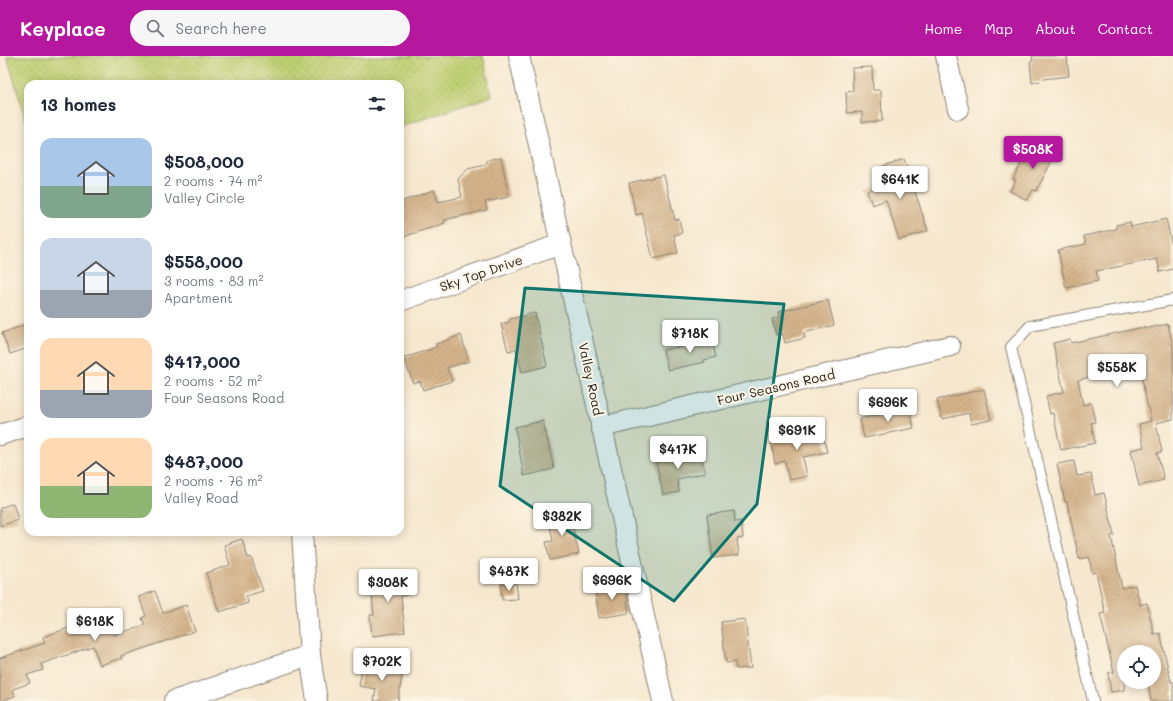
<!DOCTYPE html>
<meta charset="utf-8">
<style>
:root{--surface:#fff;--page:#f6f6f7;--text:#1f2937;--muted:#747a83;--accent:#b5179e}
body{margin:0;font-family:Mali,sans-serif;background:var(--page);color:var(--text);height:100vh;display:flex;flex-direction:column;font-size:15px;white-space:nowrap}
*{box-sizing:border-box;margin:0}
p{font-size:13px;color:var(--muted)}
.icon{flex:none;width:22px;height:22px;fill:none;stroke:currentColor;stroke-width:2;stroke-linecap:round;stroke-linejoin:round}
.map{position:relative;flex:1;overflow:hidden}
.side{position:absolute;left:24px;top:24px;width:380px;height:456px;display:flex;flex-direction:column;background:var(--surface);border-radius:12px;box-shadow:0 2px 10px #0003}
.side>*{flex:none}
.fabs{position:absolute;left:1117px;top:589px;display:grid;gap:8px}
.fabs a{display:grid;place-items:center;width:44px;height:44px;border-radius:50%;background:var(--surface);box-shadow:0 2px 10px #0003;font-size:20px}
.price{position:absolute;translate:-50% -34px;padding:0 9px;border-radius:4px;background:#fff;color:#222;font-size:13px;line-height:26px;filter:drop-shadow(0 1px 2px #0008)}
.price::after{content:'';position:absolute;left:50%;top:24px;width:12px;height:9px;margin-left:-6px;background:inherit;clip-path:polygon(0 0,100% 0,50% 100%)}
.price.current{background:var(--accent);color:#fff}
ul{padding:0;list-style:none}
li{display:flex;align-items:center;gap:12px;height:100px;padding:0 16px}
li span{display:grid;place-items:center;flex:none;width:112px;height:80px;border-radius:12px;color:#555}
li>.icon{margin-inline-start:auto}
span .icon{width:48px;height:48px;fill:#fffc;stroke-width:1}
li b{font-size:17px}
h2{display:flex;justify-content:space-between;align-items:center;height:48px;padding:0 16px;font-size:17px}
header{display:flex;align-items:center;gap:24px;box-sizing:border-box;height:56px;padding:0 20px;background:var(--accent);color:#fff}
header strong{font-size:19px}
nav{display:flex;gap:22px;margin-inline-start:auto;font-size:14px}
.search{width:280px;height:36px;background:var(--page);display:flex;align-items:center;gap:10px;box-sizing:border-box;padding:0 14px;border-radius:22px;color:var(--muted);font-size:15px}
.map>svg:first-child{display:block}
.grass{fill:url(#grass-dots);stroke:#6c7546}
.building{fill:url(#building-hatch)}
.lines{fill:none;stroke-linecap:round;stroke-linejoin:round}
.lane-casing{stroke:#898275;stroke-width:12}
.street-casing{stroke:#898275;stroke-width:22}
.lane{stroke:#fff;stroke-width:10}
.street{stroke:#fff;stroke-width:20}
.marked{fill:#0f766e;fill-opacity:0.2;stroke:#0f766e;stroke-width:3;stroke-linejoin:round}
.labels{text-anchor:middle;stroke-width:4;stroke-linejoin:round;paint-order:stroke}
.street-label{font-size:13px;fill:#1c1c1c;stroke:#fcf5e5}
</style>
<header>
<strong>Keyplace</strong>
<div class="search"><svg class="icon" aria-label="search" viewBox="0 0 24 24"><circle cx="10" cy="10" r="6"/><path d="M15 15l6 6"/></svg>Search here</div>
<nav><a>Home</a><a>Map</a><a>About</a><a>Contact</a></nav>
</header>
<div class="map">
<svg width="1173" height="645" viewBox="0 0 1173 645">
<defs>
<pattern id="grass-dots" width="8" height="8" patternUnits="userSpaceOnUse"><rect width="8" height="8" fill="#bdce71"/><path d="M2 2h.1M6 6h.1" fill="none" stroke="#a2b061" stroke-width="1.8" stroke-linecap="round"/></pattern>
<pattern id="building-hatch" width="6" height="6" patternUnits="userSpaceOnUse"><rect width="6" height="6" fill="#d4b38a"/><path d="M-1 1l2-2M0 6l6-6M5 7l2-2" fill="none" stroke="#b59976"/></pattern>
</defs>
<rect width="100%" height="100%" fill="#fcf5e5"/>
<filter id="ink" filterUnits="userSpaceOnUse"><feTurbulence type="fractalNoise" baseFrequency=".025" numOctaves="2"/><feDisplacementMap in="SourceGraphic" scale="8" xChannelSelector="R" yChannelSelector="G"/><feConvolveMatrix kernelMatrix="1 2 1 2 8 2 1 2 1" color-interpolation-filters="sRGB"/></filter>
<filter id="wash" filterUnits="userSpaceOnUse"><feTurbulence type="fractalNoise" baseFrequency=".012" numOctaves="4" result="noise"/><feDisplacementMap in="SourceGraphic" scale="16" xChannelSelector="R" yChannelSelector="G"/><feGaussianBlur stdDeviation="0.9" result="paint"/><feColorMatrix in="noise" values="0 0 0 0 0 0 0 0 0 0 0 0 0 0 0 0 0 1.4 0 .05"/><feComposite in="paint" operator="in"/></filter>
<g filter="url(#wash)">
<rect width="100%" height="100%" fill="#f6e7ce"/>
<polygon class="grass" points="7,0 483,0 492,40 400,71 400,28 28,28 28,72"/>
<g id="blocks">
<g class="building">
<polygon points="1032,0 1067,0 1069,20 1043,23 1041,25 1032,27 1030,6 1033,5"/>
<polygon points="872,11 873,34 881,34 882,65 862,66 862,56 847,57 846,36 853,35 852,12"/>
<polygon points="1034,84 1057,96 1036,135 1033,134 1027,144 1010,135 1016,124 1013,123"/>
<polygon points="501,101 509,141 485,146 487,154 444,164 445,167 403,181 400,172 400,146 434,134 438,146 462,141 458,123 468,113 485,109 488,104"/>
<polygon points="904,103 928,175 899,184 886,144 872,149 867,135 880,130 878,124 887,121 883,110"/>
<polygon points="664,119 675,164 679,163 682,177 674,179 678,197 653,203 642,157 636,159 629,127"/>
<polygon points="1166,163 1173,194 1173,213 1160,216 1157,203 1096,215 1098,225 1066,232 1058,194 1086,188 1084,180 1116,173 1116,169 1130,166 1131,171"/>
<polygon points="828,244 834,269 804,277 805,282 785,287 783,278 776,279 772,263 780,261 778,256"/>
<polygon points="535,257 547,310 522,316 516,293 508,295 501,268 509,266 510,263"/>
<polygon points="28,268 28,292 10,298 2,277"/>
<polygon points="1168,268 1173,291 1173,363 1156,367 1162,396 1157,397 1164,424 1139,430 1131,394 1144,391 1139,368 1151,365 1139,311 1107,318 1105,317 1078,324 1083,349 1091,347 1095,366 1091,367 1095,387 1061,394 1053,357 1050,358 1046,340 1064,336 1053,287 1070,283 1071,287 1144,271 1144,273"/>
<polygon points="461,279 469,305 447,312 452,325 423,334 420,325 413,327 404,302 437,291 436,288"/>
<polygon points="711,281 716,301 704,304 705,306 668,314 663,294 679,291 681,287"/>
<polygon points="984,333 991,364 971,368 969,357 942,363 937,344"/>
<polygon points="909,350 914,372 864,382 860,363 888,357 887,355"/>
<polygon points="543,365 554,413 524,420 515,371"/>
<polygon points="797,374 798,379 822,374 827,396 803,401 807,420 789,424 785,405 775,408 771,385 780,383 779,378"/>
<polygon points="700,395 705,417 677,423 679,436 663,439 656,405 668,402 667,399 681,396 681,399"/>
<polygon points="1074,405 1077,420 1091,418 1095,439 1104,437 1111,465 1114,479 1111,480 1122,532 1135,529 1140,549 1147,547 1154,578 1160,577 1171,626 1173,625 1173,645 1151,645 1148,626 1154,626 1154,596 1124,596 1124,634 1111,636 1108,617 1114,616 1100,558 1105,557 1096,516 1092,517 1089,501 1079,503 1067,446 1065,446 1057,408"/>
<polygon points="13,447 18,464 0,470 0,452"/>
<polygon points="734,455 735,466 741,465 743,482 737,483 739,499 713,502 707,459"/>
<polygon points="569,456 579,498 550,504 546,486 553,485 548,460"/>
<polygon points="242,483 248,502 251,501 263,535 246,540 248,547 219,556 206,517 230,509 224,489"/>
<polygon points="405,516 407,539 401,540 405,576 372,580 370,559 374,559 370,519"/>
<polygon points="516,527 518,543 502,544 501,528"/>
<polygon points="625,528 629,557 599,562 595,533"/>
<polygon points="155,535 163,557 186,549 195,575 121,600 122,602 100,609 93,590 41,608 43,614 27,619 30,627 13,633 15,640 0,645 0,602 45,587 43,581 74,570 71,563 87,558 90,564 107,558 114,579 145,569 142,562 146,560 139,541"/>
<polygon points="745,563 751,612 736,613 735,606 726,607 721,566"/>
<polygon points="363,608 403,614 398,645 374,645 376,633 359,630"/>
</g>
</g>
</g>
<g filter="url(#ink)">
<use href="#blocks" fill-opacity="0" stroke="#898275" stroke-width="1"/>
<g class="lines">
<g class="lane-casing">
<polyline id="lane" points="1093,645 1011,291 1030,270 1173,244"/>
</g>
<g class="street-casing">
<g id="street">
<polyline points="519,0 663,645"/>
<polyline points="946,0 958,53"/>
<polyline points="400,245 561,188"/>
<polyline points="601,371 950,290"/>
<polyline points="0,379 28,370"/>
<polyline points="302,476 310,599 317,645"/>
<polyline points="174,645 310,599"/>
</g>
</g>
<use href="#lane" class="lane"/>
<use href="#street" class="street"/>
</g>
</g>
<path class="marked" d="M525,232l259,16 -27,200 -83,97 -174,-115z"/>
<g class="labels">
<g class="street-label">
<text transform="translate(481 217) rotate(-19)" y="5">Sky Top Drive</text>
<text transform="translate(591 323) rotate(78)" y="5">Valley Road</text>
<text transform="translate(776 331) rotate(-13)" y="5">Four Seasons Road</text>
</g>
</g>
</svg>
<div class="fabs">
<a><svg class="icon" aria-label="locate" viewBox="0 0 24 24"><circle cx="12" cy="12" r="6"/><path d="M12 2v4M12 18v4M2 12h4M18 12h4"/></svg></a>
</div>
<b class="price current" style="left:1033px;top:114px">$508K</b>
<b class="price" style="left:900px;top:144px">$641K</b>
<b class="price" style="left:690px;top:298px">$718K</b>
<b class="price" style="left:1117px;top:332px">$558K</b>
<b class="price" style="left:888px;top:367px">$696K</b>
<b class="price" style="left:797px;top:395px">$691K</b>
<b class="price" style="left:678px;top:414px">$417K</b>
<b class="price" style="left:562px;top:481px">$382K</b>
<b class="price" style="left:509px;top:536px">$487K</b>
<b class="price" style="left:612px;top:545px">$696K</b>
<b class="price" style="left:388px;top:547px">$308K</b>
<b class="price" style="left:95px;top:586px">$618K</b>
<b class="price" style="left:382px;top:626px">$702K</b>
<section class="side">
<h2>13 homes<svg class="icon" aria-label="filters" viewBox="0 0 24 24"><path d="M4 7h16M4 17h16"/><circle cx="9" cy="7" r="2"/><circle cx="15" cy="17" r="2"/></svg></h2>
<ul>
<li><span style="background:linear-gradient(#a9c7e8 60%,#7fa58c 0)"><svg class="icon" aria-label="home" viewBox="0 0 24 24"><path d="M3 11l9-7 9 7M6 9v11h12V9"/></svg></span><div><b>$508,000</b><p>2 rooms · 74 m²</p><p>Valley Circle</p></div></li>
<li><span style="background:linear-gradient(#c9d6e8 65%,#9aa5b1 0)"><svg class="icon" aria-label="home" viewBox="0 0 24 24"><path d="M3 11l9-7 9 7M6 9v11h12V9"/></svg></span><div><b>$558,000</b><p>3 rooms · 83 m²</p><p>Apartment</p></div></li>
<li><span style="background:linear-gradient(#ffd9b3 65%,#9aa5b1 0)"><svg class="icon" aria-label="home" viewBox="0 0 24 24"><path d="M3 11l9-7 9 7M6 9v11h12V9"/></svg></span><div><b>$417,000</b><p>2 rooms · 52 m²</p><p>Four Seasons Road</p></div></li>
<li><span style="background:linear-gradient(#ffd9b3 60%,#8fb573 0)"><svg class="icon" aria-label="home" viewBox="0 0 24 24"><path d="M3 11l9-7 9 7M6 9v11h12V9"/></svg></span><div><b>$487,000</b><p>2 rooms · 76 m²</p><p>Valley Road</p></div></li>
</ul>
</section>
</div>
